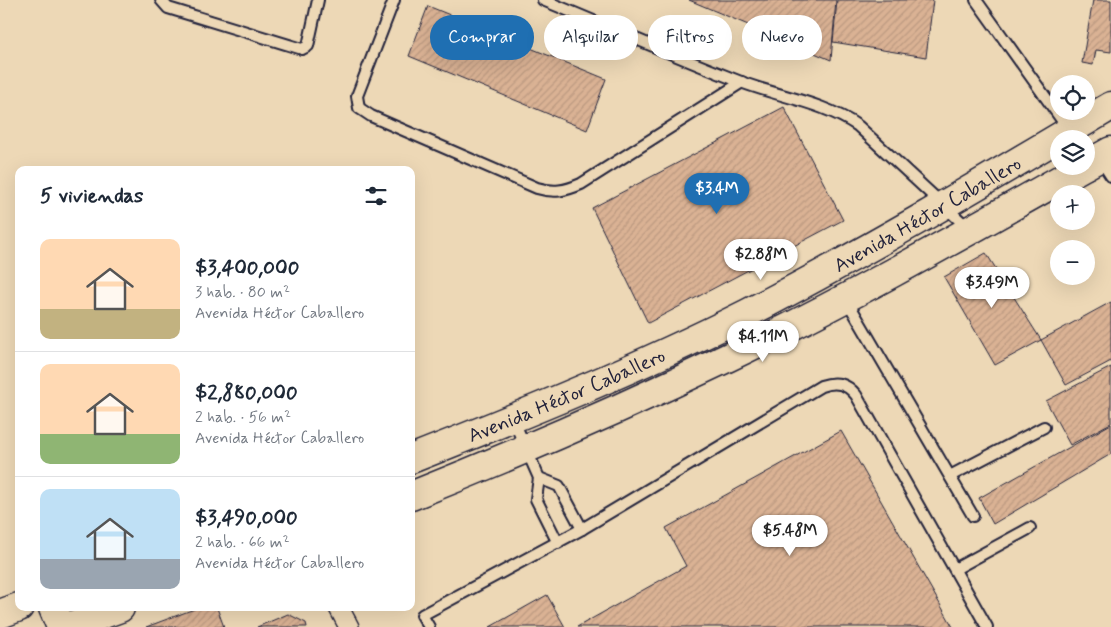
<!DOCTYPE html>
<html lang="es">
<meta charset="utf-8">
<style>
:root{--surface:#fff;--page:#f6f6f7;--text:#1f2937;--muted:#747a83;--line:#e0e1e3;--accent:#1f6fb2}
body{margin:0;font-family:Mynerve,sans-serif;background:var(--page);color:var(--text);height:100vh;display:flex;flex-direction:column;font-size:19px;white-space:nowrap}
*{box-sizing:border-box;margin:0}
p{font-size:16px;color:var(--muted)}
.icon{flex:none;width:28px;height:28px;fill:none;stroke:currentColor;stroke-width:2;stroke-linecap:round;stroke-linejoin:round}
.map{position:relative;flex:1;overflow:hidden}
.details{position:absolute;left:15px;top:166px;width:400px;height:445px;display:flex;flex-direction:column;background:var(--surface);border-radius:10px;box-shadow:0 5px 20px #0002}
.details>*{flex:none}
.guide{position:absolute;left:430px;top:15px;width:475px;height:45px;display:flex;gap:10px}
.tools{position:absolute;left:1050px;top:75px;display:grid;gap:10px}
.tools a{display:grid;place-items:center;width:45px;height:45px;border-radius:50%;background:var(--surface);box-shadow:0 5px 20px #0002;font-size:25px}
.price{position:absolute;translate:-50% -42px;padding:0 11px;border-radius:18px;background:#fff;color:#222;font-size:16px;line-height:32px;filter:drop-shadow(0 1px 2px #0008)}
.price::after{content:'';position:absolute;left:50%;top:30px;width:15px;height:11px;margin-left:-8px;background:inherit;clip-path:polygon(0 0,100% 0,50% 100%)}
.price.selected{background:var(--accent);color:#fff}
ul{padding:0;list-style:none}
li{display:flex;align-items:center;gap:15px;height:125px;padding:0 25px}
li+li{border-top:1px solid var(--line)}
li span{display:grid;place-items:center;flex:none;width:140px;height:100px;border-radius:10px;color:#555}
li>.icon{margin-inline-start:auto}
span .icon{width:60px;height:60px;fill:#fffc;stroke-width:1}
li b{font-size:21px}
h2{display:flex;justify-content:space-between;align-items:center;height:60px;padding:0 25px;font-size:21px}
.pill{padding:0 18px;border-radius:22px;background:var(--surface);box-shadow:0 5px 20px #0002;font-size:18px;line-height:45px}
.pill.selected{background:var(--accent);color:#fff}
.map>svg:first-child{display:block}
.building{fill:url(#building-hatch);stroke:#22223b}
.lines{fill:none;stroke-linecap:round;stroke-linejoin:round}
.lane-casing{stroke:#22223b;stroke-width:14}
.street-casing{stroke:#22223b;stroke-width:22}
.secondary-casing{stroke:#22223b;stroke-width:31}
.lane{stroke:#edd8b6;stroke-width:10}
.street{stroke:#edd8b6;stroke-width:19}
.secondary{stroke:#edd8b6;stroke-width:28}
.labels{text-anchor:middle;stroke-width:4;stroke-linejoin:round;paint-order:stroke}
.street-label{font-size:20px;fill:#22223b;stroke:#edd8b6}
</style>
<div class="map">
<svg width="1111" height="627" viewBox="0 0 1111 627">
<defs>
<pattern id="building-hatch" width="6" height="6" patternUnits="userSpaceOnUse" patternTransform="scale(1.25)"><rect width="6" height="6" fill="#dab294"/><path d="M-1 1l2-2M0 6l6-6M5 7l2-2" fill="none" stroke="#bb9980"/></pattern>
</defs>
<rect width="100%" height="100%" fill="#edd8b6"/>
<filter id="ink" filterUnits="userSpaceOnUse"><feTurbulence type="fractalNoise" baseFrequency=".02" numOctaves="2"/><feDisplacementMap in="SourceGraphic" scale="10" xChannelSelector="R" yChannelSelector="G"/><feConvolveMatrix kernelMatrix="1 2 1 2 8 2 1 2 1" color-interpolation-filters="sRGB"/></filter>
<g filter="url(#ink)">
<g class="building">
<polygon points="689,0 836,0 831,60"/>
<polygon points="837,0 933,0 926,57 833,42"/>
<polygon points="1093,0 1111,0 1111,52 1096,50 1093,65 1082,63"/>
<polygon points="428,6 606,79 587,130 409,56"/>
<polygon points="784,107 843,220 648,323 592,208"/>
<polygon points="986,253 1041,340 995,365 944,277"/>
<polygon points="1111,302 1111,361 1066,385 1041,340"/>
<polygon points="1111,367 1111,423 1070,445 1046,401"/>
<polygon points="1111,424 1111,454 993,524 979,498"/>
<polygon points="841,431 953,627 577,627 686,566 666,528"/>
<polygon points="547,595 565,627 490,627"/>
<polygon points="197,608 217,608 224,627 146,627"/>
<polygon points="288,614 306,623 307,627 257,627"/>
</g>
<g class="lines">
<g class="lane-casing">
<g id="lane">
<polyline points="161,0 168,8 302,49 308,46 318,0"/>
<path d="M394,0l-37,96 2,12 12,8 166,72c17,5 28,3 44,-4l161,-102"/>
<path d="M543,0c66,27 131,56 198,82 39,15 82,20 117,44l111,103"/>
<polyline points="976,0 1069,130"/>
<polyline points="1100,159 1111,176"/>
<polyline points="846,299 973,516"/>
<polyline points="513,419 539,478 536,499 558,543"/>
<polyline points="950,476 1044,427"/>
<polyline points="539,478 559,486 582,529"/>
<polyline points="955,569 1030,528"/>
<path d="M429,627l-7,-12 160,-86 239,-143c15,-5 25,-3 35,9l131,232"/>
</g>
</g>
<g class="street-casing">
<polyline id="street" points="339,608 349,627"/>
</g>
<g class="secondary-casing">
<g id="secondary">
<polyline points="1086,165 1111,151"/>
<path id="s1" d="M411,459c114,-45 228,-91 337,-146 124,-64 244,-136 363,-207"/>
<path d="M411,496c108,-43 214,-89 318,-139 121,-58 238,-125 355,-191"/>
<polyline points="53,608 61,627"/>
<polyline points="0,614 19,607"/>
<polyline points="68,627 120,608"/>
</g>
</g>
<use href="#lane" class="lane"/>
<use href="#street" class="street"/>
<use href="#secondary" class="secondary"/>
</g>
</g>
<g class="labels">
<g class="street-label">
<text dy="7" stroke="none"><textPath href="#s1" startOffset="572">Avenida Héctor Caballero</textPath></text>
<text dy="7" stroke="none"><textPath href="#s1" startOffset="168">Avenida Héctor Caballero</textPath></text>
</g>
</g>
</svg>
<div class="tools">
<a><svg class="icon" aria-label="locate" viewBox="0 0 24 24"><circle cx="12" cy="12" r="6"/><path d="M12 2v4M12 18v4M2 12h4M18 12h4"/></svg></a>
<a><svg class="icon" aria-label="layers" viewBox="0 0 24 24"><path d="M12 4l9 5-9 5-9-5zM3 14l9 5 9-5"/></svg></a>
<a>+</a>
<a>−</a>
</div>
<b class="price selected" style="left:717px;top:215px">$3.4M</b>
<b class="price" style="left:761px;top:281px">$2.88M</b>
<b class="price" style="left:992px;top:309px">$3.49M</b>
<b class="price" style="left:763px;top:363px">$4.11M</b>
<b class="price" style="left:790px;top:557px">$5.48M</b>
<div class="guide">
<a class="pill selected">Comprar</a>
<a class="pill">Alquilar</a>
<a class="pill">Filtros</a>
<a class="pill">Nuevo</a>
</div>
<section class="details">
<h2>5 viviendas<svg class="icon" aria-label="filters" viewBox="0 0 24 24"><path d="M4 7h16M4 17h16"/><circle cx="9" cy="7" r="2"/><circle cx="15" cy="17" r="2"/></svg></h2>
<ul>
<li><span style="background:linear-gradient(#ffd9b3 70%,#c2b280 0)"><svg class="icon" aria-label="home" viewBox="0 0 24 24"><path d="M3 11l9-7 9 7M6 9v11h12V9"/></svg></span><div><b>$3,400,000</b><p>3 hab. · 80 m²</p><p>Avenida Héctor Caballero</p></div></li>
<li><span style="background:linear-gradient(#ffd9b3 70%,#8fb573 0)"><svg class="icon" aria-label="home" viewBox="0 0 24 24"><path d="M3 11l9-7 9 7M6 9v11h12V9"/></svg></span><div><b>$2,880,000</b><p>2 hab. · 56 m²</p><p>Avenida Héctor Caballero</p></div></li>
<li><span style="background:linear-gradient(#bfe0f5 70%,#9aa5b1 0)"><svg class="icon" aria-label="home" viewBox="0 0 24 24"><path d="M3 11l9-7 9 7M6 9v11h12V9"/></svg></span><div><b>$3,490,000</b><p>2 hab. · 66 m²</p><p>Avenida Héctor Caballero</p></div></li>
</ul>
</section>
</div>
